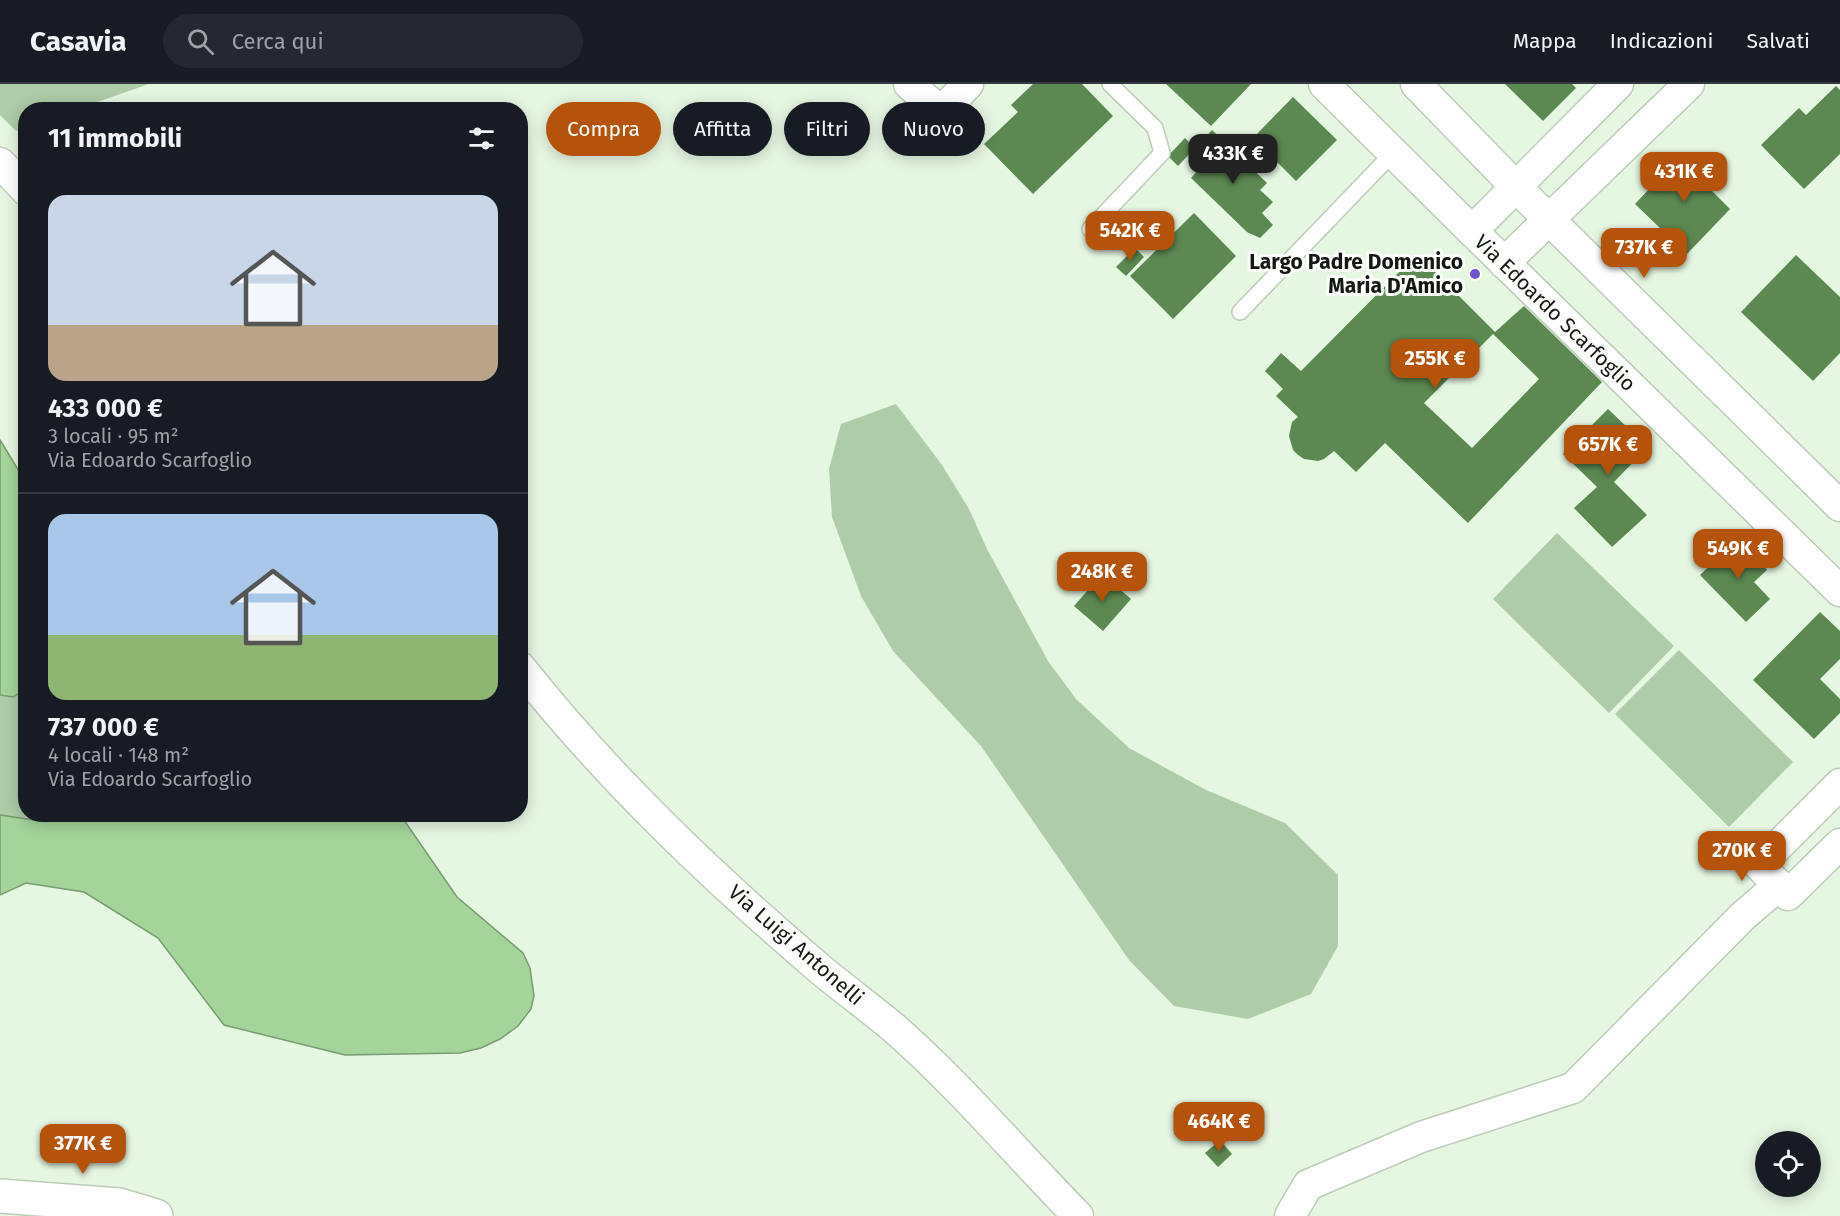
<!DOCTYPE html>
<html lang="it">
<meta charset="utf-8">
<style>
:root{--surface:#171b24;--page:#242831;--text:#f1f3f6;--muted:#9ea1a6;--line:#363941;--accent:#b45309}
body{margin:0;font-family:"Fira Sans",sans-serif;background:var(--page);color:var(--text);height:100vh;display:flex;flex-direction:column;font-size:22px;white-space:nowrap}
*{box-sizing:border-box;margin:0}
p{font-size:20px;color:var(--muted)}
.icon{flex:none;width:33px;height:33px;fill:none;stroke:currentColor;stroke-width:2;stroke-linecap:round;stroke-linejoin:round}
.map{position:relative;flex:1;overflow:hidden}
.details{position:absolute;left:18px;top:18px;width:510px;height:720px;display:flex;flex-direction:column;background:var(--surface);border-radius:24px;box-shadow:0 3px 15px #0003}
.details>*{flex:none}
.hud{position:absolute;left:546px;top:18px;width:570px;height:54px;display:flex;gap:12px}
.buttons{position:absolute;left:1755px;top:1047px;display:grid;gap:12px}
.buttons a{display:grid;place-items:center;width:66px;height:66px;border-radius:50%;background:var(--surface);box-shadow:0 3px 15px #0003;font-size:30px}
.price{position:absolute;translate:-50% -51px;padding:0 14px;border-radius:12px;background:var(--accent);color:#fff;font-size:20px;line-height:39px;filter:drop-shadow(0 2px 3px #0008)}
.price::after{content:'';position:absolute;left:50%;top:36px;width:18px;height:14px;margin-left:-9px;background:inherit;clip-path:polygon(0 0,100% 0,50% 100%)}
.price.current{background:#222;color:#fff}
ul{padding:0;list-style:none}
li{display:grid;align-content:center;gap:12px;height:318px;padding:0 30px}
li+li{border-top:2px solid var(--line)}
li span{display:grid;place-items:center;height:186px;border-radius:18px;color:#555}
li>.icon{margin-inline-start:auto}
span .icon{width:108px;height:108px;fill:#fffc;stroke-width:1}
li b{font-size:26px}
h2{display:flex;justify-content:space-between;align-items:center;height:72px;padding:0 30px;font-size:26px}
.pill{padding:0 21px;border-radius:27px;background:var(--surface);box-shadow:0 3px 15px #0003;font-size:21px;line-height:54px}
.pill.current{background:var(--accent);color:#fff}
header{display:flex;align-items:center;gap:36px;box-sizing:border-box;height:84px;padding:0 30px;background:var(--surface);border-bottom:2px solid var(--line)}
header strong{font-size:28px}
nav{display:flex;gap:33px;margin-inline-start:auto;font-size:21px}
.search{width:420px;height:54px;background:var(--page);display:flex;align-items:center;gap:15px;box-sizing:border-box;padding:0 21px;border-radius:33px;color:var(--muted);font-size:22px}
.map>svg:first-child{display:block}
.green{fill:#aecca8}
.water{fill:#a4d49a;stroke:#789c71;stroke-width:1.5}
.building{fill:#5c8852;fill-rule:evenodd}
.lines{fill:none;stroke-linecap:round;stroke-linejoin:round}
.lane-casing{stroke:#bcccb9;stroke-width:18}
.street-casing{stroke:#bcccb9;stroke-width:33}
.secondary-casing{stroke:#bcccb9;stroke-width:36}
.lane{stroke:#fff;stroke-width:15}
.street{stroke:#fff;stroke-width:30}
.secondary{stroke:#fff;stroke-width:33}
.poi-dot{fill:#6f52cc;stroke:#fbfefa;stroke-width:2}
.labels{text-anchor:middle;stroke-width:6;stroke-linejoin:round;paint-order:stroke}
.poi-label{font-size:21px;font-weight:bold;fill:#131912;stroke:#fbfefa;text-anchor:end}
.street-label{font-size:21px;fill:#131912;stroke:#fbfefa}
</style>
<header>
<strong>Casavia</strong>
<div class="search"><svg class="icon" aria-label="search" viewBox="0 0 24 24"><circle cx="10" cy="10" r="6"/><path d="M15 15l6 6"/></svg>Cerca qui</div>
<nav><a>Mappa</a><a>Indicazioni</a><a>Salvati</a></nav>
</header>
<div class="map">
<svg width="1840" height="1132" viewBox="0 0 1840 1132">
<rect width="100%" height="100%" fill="#e5f6e1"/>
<g class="green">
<polygon points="0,0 149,0 77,25 26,26 25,43 16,47 0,31"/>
<polygon points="896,320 942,381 969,425 987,465 1048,577 1076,615 1129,664 1206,706 1285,739 1338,791 1338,862 1311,910 1248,935 1174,922 1129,876 981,662 893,567 861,512 832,433 829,385 841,340"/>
<polygon points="1557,449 1674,562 1609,629 1493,515"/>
<polygon points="1679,566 1793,678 1729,743 1615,630"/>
<polygon points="25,606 26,730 53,731 34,736 0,731 0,611 13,613"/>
</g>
<g class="water">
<polygon points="0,356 25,397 25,606 13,613 0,611"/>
<polygon points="53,730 392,731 404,736 457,813 523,869 530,884 534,912 531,925 518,942 500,955 481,964 460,969 345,971 224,941 158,854 84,808 26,799 0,811 0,731 34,736"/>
</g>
<g class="building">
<polygon points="1033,0 1082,0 1113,32 1033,110 984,60 1018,28 1011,21"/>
<polygon points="1166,0 1251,0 1211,42"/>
<polygon points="1505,0 1572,0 1576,4 1543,37"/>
<polygon points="1836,2 1840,6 1840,70 1804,105 1761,61 1799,24 1806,31"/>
<polygon points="1293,13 1337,56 1296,97 1253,54"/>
<polygon points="1212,46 1267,99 1260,106 1273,118 1262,129 1273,141 1260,154 1247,148 1191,94 1207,76 1195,64"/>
<polygon points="1185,54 1195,64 1178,82 1168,72"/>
<polygon points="1684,68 1717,99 1711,106 1730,125 1687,170 1635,120"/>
<polygon points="1194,129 1236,172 1173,235 1130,192"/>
<polygon points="1135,164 1144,173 1126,192 1116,183"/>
<path d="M1417,170l78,78 29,-26 78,76 -134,141 -83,-80 -29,29 -22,-21 -10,8 -6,2 -14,-2 -6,-4 -5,-5 -4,-14 3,-14 6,-5 -22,-21 7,-7 -18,-18 16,-18 20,18zM1493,250l46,45 -67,69 -48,-45z"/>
<polygon points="1796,171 1840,213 1840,269 1813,297 1741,228"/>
<polygon points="1608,325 1648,363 1614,398 1647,431 1612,463 1574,424 1597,403 1563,370"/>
<polygon points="1737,455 1767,486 1754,498 1770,515 1746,538 1700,491"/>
<polygon points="1102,490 1131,515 1103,547 1074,522"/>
<polygon points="1820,528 1840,547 1840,575 1820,595 1840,615 1840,629 1814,655 1753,596"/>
<polygon points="1220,1056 1232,1070 1218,1083 1205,1069"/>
</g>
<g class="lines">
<g class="lane-casing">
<g id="lane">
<polyline points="1090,145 1162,69 1155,44 1110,0"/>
<polyline points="1240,228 1393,69"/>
</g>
</g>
<g class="street-casing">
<g id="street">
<polyline points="909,0 941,28 968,0"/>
<polyline points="1324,0 1472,147 1840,507"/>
<polyline points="1416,0 1515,102 1840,422"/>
<polyline points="0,79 26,106"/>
<polyline points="1472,147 1618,0"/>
<polyline points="1504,179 1689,0"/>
<path d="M520,583c89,112 192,210 300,302 24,20 50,39 74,59 66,58 123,126 184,188"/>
<polyline points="1840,700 1759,781 1788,811 1840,760"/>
<polyline points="1290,1132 1308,1101 1421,1053 1573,1004 1743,832 1779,801"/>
</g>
</g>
<g class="secondary-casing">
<polyline id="secondary" points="0,1112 119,1121 156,1132"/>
</g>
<use href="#lane" class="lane"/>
<use href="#street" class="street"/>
<use href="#secondary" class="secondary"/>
</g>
<circle class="poi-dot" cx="1475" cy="190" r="6"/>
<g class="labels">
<g class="poi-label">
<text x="1463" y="185">Largo Padre Domenico<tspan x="1463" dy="24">Maria D'Amico</tspan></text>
</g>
<g class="street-label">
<text transform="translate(1555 229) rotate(44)" y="7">Via Edoardo Scarfoglio</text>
<text transform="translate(796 861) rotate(41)" y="7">Via Luigi Antonelli</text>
</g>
</g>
</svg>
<div class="buttons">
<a><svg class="icon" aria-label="locate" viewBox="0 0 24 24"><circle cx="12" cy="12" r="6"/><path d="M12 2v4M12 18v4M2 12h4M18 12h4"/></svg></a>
</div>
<b class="price current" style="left:1233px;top:101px">433K €</b>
<b class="price" style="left:1684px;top:119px">431K €</b>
<b class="price" style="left:1130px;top:178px">542K €</b>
<b class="price" style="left:1644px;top:195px">737K €</b>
<b class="price" style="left:1435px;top:306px">255K €</b>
<b class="price" style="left:1608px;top:392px">657K €</b>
<b class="price" style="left:1738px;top:496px">549K €</b>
<b class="price" style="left:1102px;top:519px">248K €</b>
<b class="price" style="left:1742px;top:798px">270K €</b>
<b class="price" style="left:1219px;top:1069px">464K €</b>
<b class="price" style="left:83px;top:1091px">377K €</b>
<div class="hud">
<a class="pill current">Compra</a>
<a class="pill">Affitta</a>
<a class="pill">Filtri</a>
<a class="pill">Nuovo</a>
</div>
<section class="details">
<h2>11 immobili<svg class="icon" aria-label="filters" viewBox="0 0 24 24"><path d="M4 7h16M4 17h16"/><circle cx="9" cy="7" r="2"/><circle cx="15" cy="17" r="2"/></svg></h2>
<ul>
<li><span style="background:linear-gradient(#c9d6e8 70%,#b9a48a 0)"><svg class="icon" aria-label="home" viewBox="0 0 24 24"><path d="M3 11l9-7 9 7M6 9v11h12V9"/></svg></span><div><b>433 000 €</b><p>3 locali · 95 m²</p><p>Via Edoardo Scarfoglio</p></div></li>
<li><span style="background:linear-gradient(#a9c7e8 65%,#8fb573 0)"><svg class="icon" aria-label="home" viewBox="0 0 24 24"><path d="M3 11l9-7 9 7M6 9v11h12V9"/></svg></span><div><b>737 000 €</b><p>4 locali · 148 m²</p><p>Via Edoardo Scarfoglio</p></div></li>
</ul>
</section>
</div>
